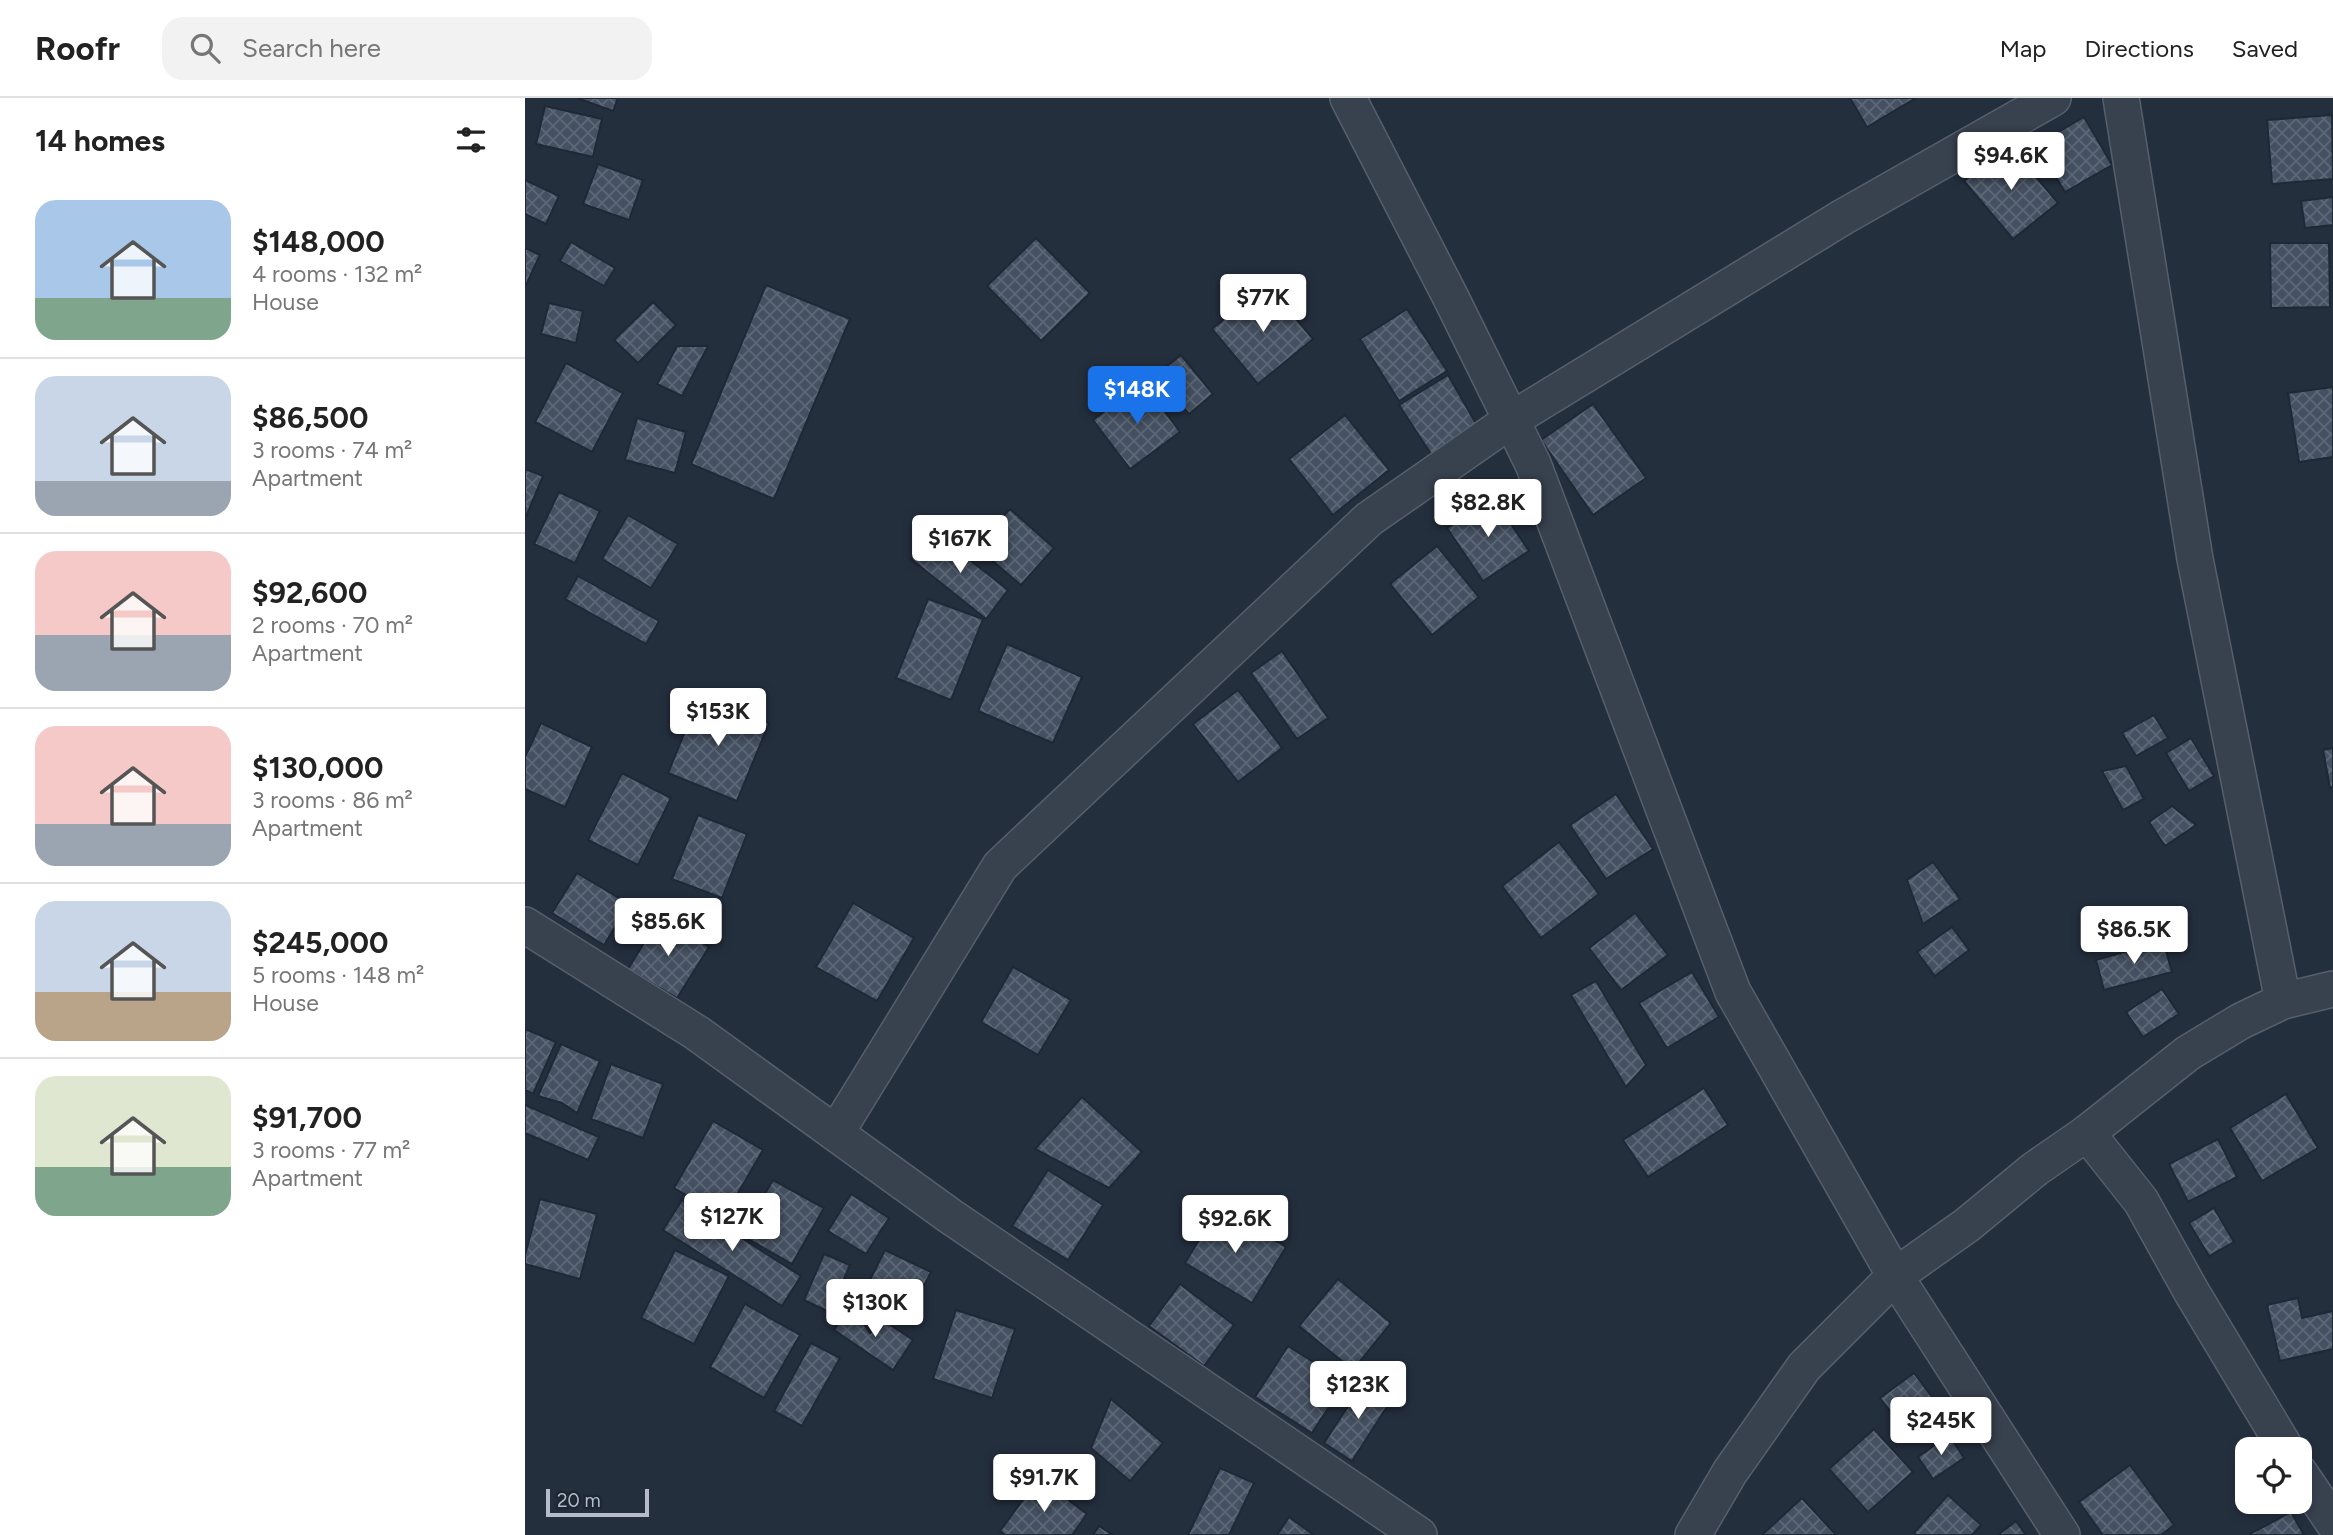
<!DOCTYPE html>
<meta charset="utf-8">
<style>
:root{--surface:#fff;--page:#f2f2f2;--text:#222;--muted:#767676;--line:#e0e0e0;--accent:#1a73e8}
body{margin:0;font-family:Figtree,sans-serif;background:var(--page);color:var(--text);height:100vh;display:flex;flex-direction:column;font-size:26px;white-space:nowrap}
*{box-sizing:border-box;margin:0}
p{font-size:23px;color:var(--muted)}
.icon{flex:none;width:38px;height:38px;fill:none;stroke:currentColor;stroke-width:2;stroke-linecap:round;stroke-linejoin:round}
.map{position:relative;flex:1;overflow:hidden}
.sheet{display:flex;flex-direction:column;background:var(--surface);width:525px}
.sheet>*{flex:none}
.controls{position:absolute;left:1710px;top:1339px;display:grid;gap:14px}
.controls a{display:grid;place-items:center;width:77px;height:77px;border-radius:14px;background:var(--surface);box-shadow:0 4px 10px #0003;font-size:35px}
.scale{position:absolute;left:21px;bottom:18px;width:103px;box-sizing:border-box;padding-left:7px;border:4px solid #b4bcc9;border-top:0;font-size:19px;line-height:24px;white-space:nowrap;color:#b4bcc9;-webkit-text-stroke:5px #1d2633;paint-order:stroke}
.price{position:absolute;translate:-50% -60px;padding:0 16px;border-radius:7px;background:#fff;color:#222;font-size:23px;line-height:46px;filter:drop-shadow(0 2px 4px #0008)}
.price::after{content:'';position:absolute;left:50%;top:42px;width:21px;height:16px;margin-left:-10px;background:inherit;clip-path:polygon(0 0,100% 0,50% 100%)}
.price.on{background:var(--accent);color:#fff}
ul{padding:0;list-style:none}
li{display:flex;align-items:center;gap:21px;height:175px;padding:0 35px}
li+li{border-top:2px solid var(--line)}
li span{display:grid;place-items:center;flex:none;width:196px;height:140px;border-radius:21px;color:#555}
li>.icon{margin-inline-start:auto}
span .icon{width:84px;height:84px;fill:#fffc;stroke-width:1}
li b{font-size:30px}
h2{display:flex;justify-content:space-between;align-items:center;height:84px;padding:0 35px;font-size:30px}
header{display:flex;align-items:center;gap:42px;box-sizing:border-box;height:98px;padding:0 35px;background:var(--surface);border-bottom:2px solid var(--line)}
header strong{font-size:33px}
nav{display:flex;gap:38px;margin-inline-start:auto;font-size:24px}
.search{width:490px;height:63px;background:var(--page);display:flex;align-items:center;gap:18px;box-sizing:border-box;padding:0 24px;border-radius:21px;color:var(--muted);font-size:26px}
main{display:flex;flex:1;min-height:0}
.map>svg:first-child{display:block}
.building{fill:url(#building-cross-hatch);stroke:#1f2835;stroke-width:2}
.lines{fill:none;stroke-linecap:round;stroke-linejoin:round}
.minor-casing{stroke:#565f6c;stroke-width:38}
.minor{stroke:#38414e;stroke-width:35}
</style>
<header>
<strong>Roofr</strong>
<div class="search"><svg class="icon" aria-label="search" viewBox="0 0 24 24"><circle cx="10" cy="10" r="6"/><path d="M15 15l6 6"/></svg>Search here</div>
<nav><a>Map</a><a>Directions</a><a>Saved</a></nav>
</header>
<main>
<section class="sheet">
<h2>14 homes<svg class="icon" aria-label="filters" viewBox="0 0 24 24"><path d="M4 7h16M4 17h16"/><circle cx="9" cy="7" r="2"/><circle cx="15" cy="17" r="2"/></svg></h2>
<ul>
<li><span style="background:linear-gradient(#a9c7e8 70%,#7fa58c 0)"><svg class="icon" aria-label="home" viewBox="0 0 24 24"><path d="M3 11l9-7 9 7M6 9v11h12V9"/></svg></span><div><b>$148,000</b><p>4 rooms · 132 m²</p><p>House</p></div></li>
<li><span style="background:linear-gradient(#c9d6e8 75%,#9aa5b1 0)"><svg class="icon" aria-label="home" viewBox="0 0 24 24"><path d="M3 11l9-7 9 7M6 9v11h12V9"/></svg></span><div><b>$86,500</b><p>3 rooms · 74 m²</p><p>Apartment</p></div></li>
<li><span style="background:linear-gradient(#f6c9c9 60%,#9aa5b1 0)"><svg class="icon" aria-label="home" viewBox="0 0 24 24"><path d="M3 11l9-7 9 7M6 9v11h12V9"/></svg></span><div><b>$92,600</b><p>2 rooms · 70 m²</p><p>Apartment</p></div></li>
<li><span style="background:linear-gradient(#f6c9c9 70%,#9aa5b1 0)"><svg class="icon" aria-label="home" viewBox="0 0 24 24"><path d="M3 11l9-7 9 7M6 9v11h12V9"/></svg></span><div><b>$130,000</b><p>3 rooms · 86 m²</p><p>Apartment</p></div></li>
<li><span style="background:linear-gradient(#c9d6e8 65%,#b9a48a 0)"><svg class="icon" aria-label="home" viewBox="0 0 24 24"><path d="M3 11l9-7 9 7M6 9v11h12V9"/></svg></span><div><b>$245,000</b><p>5 rooms · 148 m²</p><p>House</p></div></li>
<li><span style="background:linear-gradient(#dfe7d0 65%,#7fa58c 0)"><svg class="icon" aria-label="home" viewBox="0 0 24 24"><path d="M3 11l9-7 9 7M6 9v11h12V9"/></svg></span><div><b>$91,700</b><p>3 rooms · 77 m²</p><p>Apartment</p></div></li>
</ul>
</section>
<div class="map">
<svg width="1808" height="1437" viewBox="0 0 1808 1437">
<defs>
<pattern id="building-cross-hatch" width="8" height="8" patternUnits="userSpaceOnUse" patternTransform="scale(1.75)"><rect width="8" height="8" fill="#455162"/><path d="M0 0l8 8M0 8l8-8" fill="none" stroke="#5d6877"/></pattern>
</defs>
<rect width="100%" height="100%" fill="#242f3e"/>
<g class="building">
<polygon points="52,0 93,0 88,13"/>
<polygon points="1325,0 1391,0 1342,29"/>
<polygon points="20,8 77,21 68,59 11,46"/>
<polygon points="1807,17 1808,81 1747,86 1742,22"/>
<polygon points="1559,19 1587,67 1540,94 1511,47"/>
<polygon points="1483,46 1533,105 1488,141 1439,83"/>
<polygon points="73,66 118,82 104,122 58,106"/>
<polygon points="0,82 34,98 21,126 0,116"/>
<polygon points="1808,99 1808,127 1780,130 1776,103"/>
<polygon points="511,140 565,195 516,243 462,188"/>
<polygon points="46,144 90,170 79,188 35,163"/>
<polygon points="1745,145 1804,145 1805,209 1746,210"/>
<polygon points="0,150 15,157 0,189"/>
<polygon points="742,186 788,241 733,286 687,231"/>
<polygon points="241,187 325,221 249,401 166,366"/>
<polygon points="128,204 151,227 113,265 89,242"/>
<polygon points="24,205 58,213 51,245 16,236"/>
<polygon points="882,211 922,273 874,303 835,241"/>
<polygon points="152,248 183,248 157,298 132,286"/>
<polygon points="656,257 688,296 664,316 631,277"/>
<polygon points="41,265 98,295 67,354 10,324"/>
<polygon points="923,277 953,329 906,356 874,307"/>
<polygon points="618,284 655,334 605,371 568,322"/>
<polygon points="1808,289 1808,359 1774,364 1763,295"/>
<polygon points="1068,306 1121,380 1068,417 1016,342"/>
<polygon points="820,317 864,372 808,417 764,361"/>
<polygon points="112,320 161,334 150,375 100,362"/>
<polygon points="0,371 18,378 0,421"/>
<polygon points="34,394 75,413 50,465 9,446"/>
<polygon points="968,399 1004,453 958,483 922,430"/>
<polygon points="485,411 529,450 496,487 451,449"/>
<polygon points="103,417 153,446 126,490 77,461"/>
<polygon points="408,433 483,492 461,521 386,461"/>
<polygon points="912,448 954,499 907,537 865,486"/>
<polygon points="53,478 134,523 121,546 40,501"/>
<polygon points="403,501 458,521 426,602 371,580"/>
<polygon points="482,546 557,579 528,645 453,613"/>
<polygon points="757,553 803,620 772,641 726,575"/>
<polygon points="713,592 757,650 713,684 668,626"/>
<polygon points="175,597 244,625 212,703 143,675"/>
<polygon points="1629,617 1643,640 1611,658 1597,635"/>
<polygon points="16,625 67,649 40,709 0,691 0,659"/>
<polygon points="1666,640 1689,678 1664,693 1641,655"/>
<polygon points="1808,650 1808,689 1805,690 1798,652"/>
<polygon points="1601,668 1619,701 1598,712 1577,673"/>
<polygon points="97,675 146,700 113,767 63,742"/>
<polygon points="1091,696 1128,751 1081,781 1045,727"/>
<polygon points="1647,708 1671,727 1640,748 1624,724"/>
<polygon points="173,717 222,736 197,800 147,781"/>
<polygon points="1034,744 1074,796 1016,840 977,788"/>
<polygon points="1408,764 1435,801 1398,826 1382,782"/>
<polygon points="52,775 104,806 79,847 27,815"/>
<polygon points="328,805 389,840 352,903 291,869"/>
<polygon points="1110,815 1143,857 1096,892 1064,850"/>
<polygon points="135,819 184,849 152,900 103,871"/>
<polygon points="1427,829 1444,852 1410,878 1392,854"/>
<polygon points="1638,843 1647,874 1579,892 1571,862"/>
<polygon points="488,869 546,902 513,957 456,924"/>
<polygon points="1167,874 1194,919 1142,950 1114,905"/>
<polygon points="1071,883 1121,967 1101,989 1046,897"/>
<polygon points="1637,891 1654,916 1618,939 1601,914"/>
<polygon points="0,931 31,944 8,996 0,992"/>
<polygon points="36,946 75,963 52,1015 37,1005 13,998"/>
<polygon points="86,966 138,986 118,1040 66,1021"/>
<polygon points="1179,990 1203,1027 1123,1079 1098,1042"/>
<polygon points="1761,996 1793,1050 1737,1083 1705,1030"/>
<polygon points="557,999 617,1054 584,1090 510,1051"/>
<polygon points="0,1007 74,1039 63,1062 0,1035"/>
<polygon points="188,1023 238,1052 199,1119 149,1090"/>
<polygon points="1693,1041 1712,1079 1663,1104 1644,1066"/>
<polygon points="523,1072 578,1107 543,1162 487,1128"/>
<polygon points="248,1082 299,1110 267,1166 216,1137"/>
<polygon points="326,1096 364,1120 341,1156 303,1133"/>
<polygon points="15,1101 72,1116 55,1181 0,1166 0,1157"/>
<polygon points="157,1102 276,1178 257,1208 138,1132"/>
<polygon points="694,1109 761,1149 727,1205 660,1165"/>
<polygon points="1689,1110 1709,1144 1684,1158 1664,1125"/>
<polygon points="150,1152 204,1178 169,1246 116,1220"/>
<polygon points="360,1152 406,1174 384,1217 339,1194"/>
<polygon points="299,1156 325,1167 304,1214 279,1202"/>
<polygon points="813,1181 866,1225 828,1272 774,1228"/>
<polygon points="655,1186 709,1227 679,1268 624,1228"/>
<polygon points="1773,1200 1777,1220 1808,1213 1808,1251 1755,1263 1742,1207"/>
<polygon points="220,1206 275,1237 239,1300 185,1269"/>
<polygon points="326,1207 345,1235 361,1224 388,1242 368,1272 309,1232"/>
<polygon points="431,1212 490,1231 467,1300 408,1281"/>
<polygon points="286,1245 315,1260 277,1328 249,1313"/>
<polygon points="763,1248 820,1284 787,1335 730,1299"/>
<polygon points="1389,1275 1420,1316 1387,1341 1355,1300"/>
<polygon points="839,1284 867,1301 827,1363 799,1345"/>
<polygon points="586,1301 638,1345 605,1383 566,1350"/>
<polygon points="1349,1331 1388,1374 1343,1414 1304,1371"/>
<polygon points="1424,1337 1439,1360 1408,1381 1393,1359"/>
<polygon points="1605,1367 1649,1427 1636,1437 1578,1437 1554,1404"/>
<polygon points="695,1370 729,1385 704,1437 663,1437"/>
<polygon points="514,1380 562,1416 547,1437 480,1437 475,1433"/>
<polygon points="1423,1397 1456,1427 1447,1437 1391,1437 1389,1435"/>
<polygon points="1277,1400 1311,1437 1237,1437"/>
<polygon points="1766,1414 1779,1437 1723,1437"/>
<polygon points="764,1419 789,1437 752,1437"/>
<polygon points="1491,1423 1501,1437 1473,1437"/>
<polygon points="574,1428 588,1437 568,1437"/>
</g>
<g class="lines">
<g class="minor-casing">
<g id="minor">
<polyline points="823,0 925,198 1008,366 1208,894 1370,1178 1537,1437"/>
<polyline points="1596,0 1670,461 1758,903"/>
<polyline points="0,827 172,935 425,1118 894,1437"/>
<polyline points="311,1035 475,768 844,421 986,322 1318,119 1528,0"/>
<polyline points="1562,1035 1616,1103 1666,1193 1761,1351"/>
<polyline points="1774,1374 1808,1424"/>
<polyline points="1168,1437 1205,1374 1279,1269 1370,1178 1442,1127 1510,1071 1562,1035 1663,955 1716,923 1758,903 1808,891"/>
</g>
</g>
<use href="#minor" class="minor"/>
</g>
</svg>
<div class="controls">
<a><svg class="icon" aria-label="locate" viewBox="0 0 24 24"><circle cx="12" cy="12" r="6"/><path d="M12 2v4M12 18v4M2 12h4M18 12h4"/></svg></a>
</div>
<div class="scale">20 m</div>
<b class="price" style="left:1486px;top:94px">$94.6K</b>
<b class="price" style="left:738px;top:236px">$77K</b>
<b class="price on" style="left:612px;top:328px">$148K</b>
<b class="price" style="left:963px;top:441px">$82.8K</b>
<b class="price" style="left:435px;top:477px">$167K</b>
<b class="price" style="left:193px;top:650px">$153K</b>
<b class="price" style="left:143px;top:860px">$85.6K</b>
<b class="price" style="left:1609px;top:868px">$86.5K</b>
<b class="price" style="left:207px;top:1155px">$127K</b>
<b class="price" style="left:710px;top:1157px">$92.6K</b>
<b class="price" style="left:350px;top:1241px">$130K</b>
<b class="price" style="left:833px;top:1323px">$123K</b>
<b class="price" style="left:1416px;top:1359px">$245K</b>
<b class="price" style="left:519px;top:1416px">$91.7K</b>
</div>
</main>
